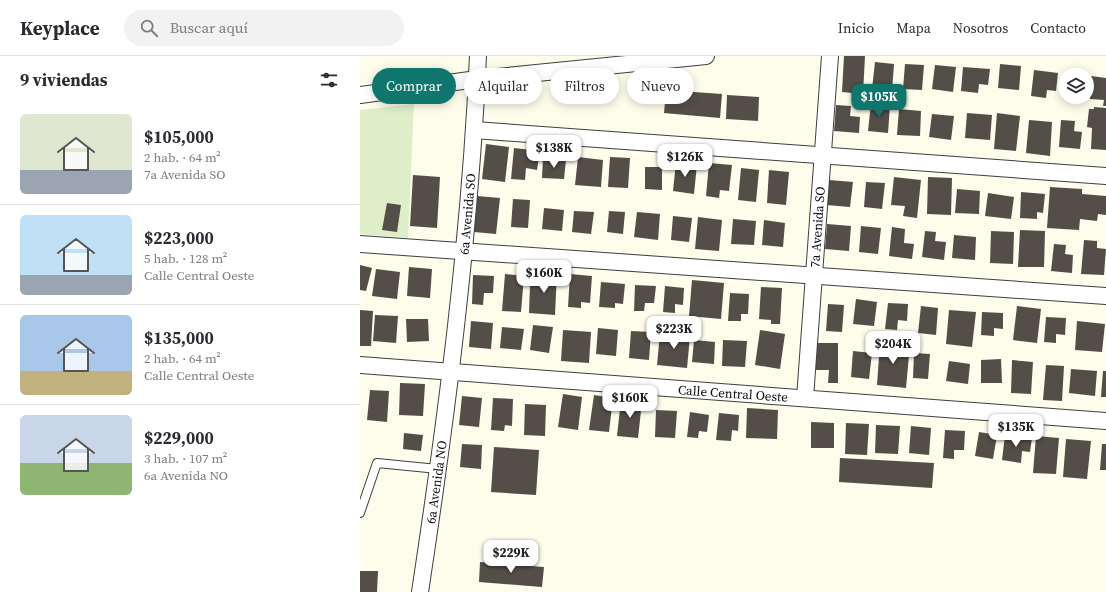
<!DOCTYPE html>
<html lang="es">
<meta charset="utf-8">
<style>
:root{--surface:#fff;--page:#f2f2f3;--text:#2b2b33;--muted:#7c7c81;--line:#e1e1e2;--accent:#0f766e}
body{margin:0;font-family:"Source Serif 4",serif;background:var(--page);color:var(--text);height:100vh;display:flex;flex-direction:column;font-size:15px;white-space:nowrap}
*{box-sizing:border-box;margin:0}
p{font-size:13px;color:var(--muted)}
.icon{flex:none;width:22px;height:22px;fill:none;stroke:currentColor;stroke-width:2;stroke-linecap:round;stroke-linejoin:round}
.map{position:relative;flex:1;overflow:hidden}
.details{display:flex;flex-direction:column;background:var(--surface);width:360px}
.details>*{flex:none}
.guide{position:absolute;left:12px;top:12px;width:380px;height:36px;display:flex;gap:8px}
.tools{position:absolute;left:698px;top:12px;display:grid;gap:8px}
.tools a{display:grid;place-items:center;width:36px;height:36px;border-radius:50%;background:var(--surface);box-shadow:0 2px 10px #0003;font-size:20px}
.price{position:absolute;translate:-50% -34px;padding:0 9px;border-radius:8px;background:#fff;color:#222;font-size:13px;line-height:26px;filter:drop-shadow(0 1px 2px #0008)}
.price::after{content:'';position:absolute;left:50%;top:24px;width:12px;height:9px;margin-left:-6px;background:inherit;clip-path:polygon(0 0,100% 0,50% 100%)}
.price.current{background:var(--accent);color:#fff}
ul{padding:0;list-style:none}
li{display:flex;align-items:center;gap:12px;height:100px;padding:0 20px}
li+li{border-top:1px solid var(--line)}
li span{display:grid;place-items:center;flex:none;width:112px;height:80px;border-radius:6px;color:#555}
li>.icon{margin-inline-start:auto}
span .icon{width:48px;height:48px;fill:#fffc;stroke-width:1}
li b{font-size:17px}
h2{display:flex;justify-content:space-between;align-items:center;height:48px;padding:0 20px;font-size:17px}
.tag{padding:0 14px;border-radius:18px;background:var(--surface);box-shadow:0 2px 10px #0003;font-size:14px;line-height:36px}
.tag.current{background:var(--accent);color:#fff}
header{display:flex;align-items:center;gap:24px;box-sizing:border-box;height:56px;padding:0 20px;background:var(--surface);border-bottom:1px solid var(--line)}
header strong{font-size:19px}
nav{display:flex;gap:22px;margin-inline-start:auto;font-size:14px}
.search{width:280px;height:36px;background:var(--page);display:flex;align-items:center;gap:10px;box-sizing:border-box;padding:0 14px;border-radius:22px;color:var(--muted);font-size:15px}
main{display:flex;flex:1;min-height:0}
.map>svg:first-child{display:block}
.pitch{fill:#deeec9}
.building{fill:#544e49}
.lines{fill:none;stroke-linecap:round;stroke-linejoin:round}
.service-casing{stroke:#3f3f3f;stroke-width:10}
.minor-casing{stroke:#3f3f3f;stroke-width:18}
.service{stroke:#fff;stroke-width:8}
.minor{stroke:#fff;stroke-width:16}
.labels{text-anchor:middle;stroke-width:4;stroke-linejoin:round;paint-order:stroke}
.street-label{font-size:13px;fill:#0c0c0c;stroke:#fff}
</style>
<header>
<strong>Keyplace</strong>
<div class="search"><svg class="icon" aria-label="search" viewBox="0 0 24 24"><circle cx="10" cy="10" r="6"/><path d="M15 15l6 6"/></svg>Buscar aquí</div>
<nav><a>Inicio</a><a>Mapa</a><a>Nosotros</a><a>Contacto</a></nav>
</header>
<main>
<section class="details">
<h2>9 viviendas<svg class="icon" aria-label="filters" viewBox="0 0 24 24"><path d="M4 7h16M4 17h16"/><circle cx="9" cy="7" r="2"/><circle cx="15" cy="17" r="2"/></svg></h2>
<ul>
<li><span style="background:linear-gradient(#dfe7d0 70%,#9aa5b1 0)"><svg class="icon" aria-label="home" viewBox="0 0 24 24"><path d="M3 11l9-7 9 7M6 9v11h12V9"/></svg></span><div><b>$105,000</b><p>2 hab. · 64 m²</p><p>7a Avenida SO</p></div></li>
<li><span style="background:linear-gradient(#bfe0f5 75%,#9aa5b1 0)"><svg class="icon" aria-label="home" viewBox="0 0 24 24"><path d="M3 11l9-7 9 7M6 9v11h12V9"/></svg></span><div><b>$223,000</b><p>5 hab. · 128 m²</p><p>Calle Central Oeste</p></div></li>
<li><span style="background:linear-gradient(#a9c7e8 70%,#c2b280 0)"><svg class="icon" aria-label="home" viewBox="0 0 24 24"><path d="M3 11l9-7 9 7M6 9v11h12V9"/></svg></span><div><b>$135,000</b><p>2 hab. · 64 m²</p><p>Calle Central Oeste</p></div></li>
<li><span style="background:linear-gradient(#c9d6e8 60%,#8fb573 0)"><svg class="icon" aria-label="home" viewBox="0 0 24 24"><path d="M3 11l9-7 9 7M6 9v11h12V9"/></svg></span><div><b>$229,000</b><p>3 hab. · 107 m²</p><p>6a Avenida NO</p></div></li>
</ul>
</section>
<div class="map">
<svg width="746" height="536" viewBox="0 0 746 536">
<rect width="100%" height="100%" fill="#fefceb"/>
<polygon class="pitch" points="54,48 48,182 0,178 0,54"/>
<g class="building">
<polygon points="484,0 505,0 503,38 482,36"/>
<polygon points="515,6 534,8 532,35 512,33"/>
<polygon points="545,8 564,9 562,34 543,33"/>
<polygon points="640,8 661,10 659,34 638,32"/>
<polygon points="575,9 596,11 593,36 572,33"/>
<polygon points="603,11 630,13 628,29 619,28 618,37 601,35"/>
<polygon points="674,14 698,17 696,35 687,34 686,42 671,40"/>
<polygon points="731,20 746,22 746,50 743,50 744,44 730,43"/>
<polygon points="306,34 362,38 360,62 304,57"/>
<polygon points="704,34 705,41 719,41 718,44 703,43"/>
<polygon points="367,39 399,41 398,65 366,63"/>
<polygon points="511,47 530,49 528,77 508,75"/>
<polygon points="476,49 491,50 490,60 500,61 499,77 474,75"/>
<polygon points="734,51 746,52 746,94 731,93 732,72 727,71 729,53 734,53"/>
<polygon points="539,53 561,55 560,80 537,79"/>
<polygon points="607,57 632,59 630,84 605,82"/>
<polygon points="637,57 660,60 656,95 634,93"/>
<polygon points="572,58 594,60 591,84 569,81"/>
<polygon points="669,64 692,66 690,100 666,97"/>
<polygon points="701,64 715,65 714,75 722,76 720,93 699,91"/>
<polygon points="126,88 149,91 145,126 122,123"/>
<polygon points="154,92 180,95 177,114 166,112 165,124 151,123"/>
<polygon points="218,101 243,104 241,131 215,129"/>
<polygon points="250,101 270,102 268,132 248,131"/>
<polygon points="183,102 206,104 204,123 182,122"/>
<polygon points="316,106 337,108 334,138 313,135"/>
<polygon points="349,107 372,109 369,135 360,134 359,142 346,140"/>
<polygon points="285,111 302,111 302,134 285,133"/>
<polygon points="381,112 399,114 396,146 378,144"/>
<polygon points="409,114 429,116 426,149 407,147"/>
<polygon points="53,119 80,121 77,172 50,170"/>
<polygon points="534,121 561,124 557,162 543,160 545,150 531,149"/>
<polygon points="568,121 592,122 591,159 567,158"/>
<polygon points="469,124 493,126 490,151 466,149"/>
<polygon points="506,126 525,127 522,153 504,151"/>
<polygon points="690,131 722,133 722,138 746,140 746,159 738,158 737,165 720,163 719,174 687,172"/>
<polygon points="597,133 620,135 619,158 595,157"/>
<polygon points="661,136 685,138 683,157 677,156 677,163 660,162"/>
<polygon points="628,137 654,141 651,163 625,160"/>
<polygon points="117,140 140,142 136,178 114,176"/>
<polygon points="153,143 170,144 168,172 151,171"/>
<polygon points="27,147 41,149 37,176 22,174"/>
<polygon points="184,152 204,154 202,175 182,173"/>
<polygon points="214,155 234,156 231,178 212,176"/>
<polygon points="249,155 265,156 263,178 247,176"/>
<polygon points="277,156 300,158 298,184 274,181"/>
<polygon points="313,160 332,162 329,186 311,184"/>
<polygon points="338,161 362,164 359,195 335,193"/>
<polygon points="373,163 396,165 394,189 371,188"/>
<polygon points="404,164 425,167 423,191 402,189"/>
<polygon points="467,168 491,170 489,195 465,193"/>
<polygon points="501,170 521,172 518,198 499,196"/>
<polygon points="532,171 545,173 544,187 554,188 552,203 529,200"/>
<polygon points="660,174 685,175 684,211 658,211"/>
<polygon points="565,175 576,176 575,185 586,186 584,204 562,201"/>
<polygon points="631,175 654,176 653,208 630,207"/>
<polygon points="594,179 616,181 615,204 592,202"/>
<polygon points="724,184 737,185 737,192 746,193 744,219 721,218"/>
<polygon points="694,188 706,189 705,198 713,199 712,217 691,215"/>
<polygon points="0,209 12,212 6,235 0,234"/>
<polygon points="49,211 72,213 70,242 47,240"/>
<polygon points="16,213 40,216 37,243 12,240"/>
<polygon points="179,215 197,216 195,259 169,257 170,229 179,229"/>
<polygon points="145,218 164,220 161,256 142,255"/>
<polygon points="210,218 232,220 230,247 221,246 221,252 208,251"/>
<polygon points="113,219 134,220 133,237 124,237 123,249 112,248"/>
<polygon points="332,224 364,227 361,263 329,260"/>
<polygon points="241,226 265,228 263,248 255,247 255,252 239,251"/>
<polygon points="275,229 296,230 294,247 285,247 284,255 274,255"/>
<polygon points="305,230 324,232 323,249 315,248 315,257 303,256"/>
<polygon points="401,231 422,232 420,268 411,268 411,264 399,263"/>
<polygon points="370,237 389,238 388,258 381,258 381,265 368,265"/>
<polygon points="496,243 517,246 514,270 493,268"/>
<polygon points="528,247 548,248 547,265 538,264 537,274 525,273"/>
<polygon points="468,248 484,249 482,276 466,275"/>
<polygon points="561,250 578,252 576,279 558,277"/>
<polygon points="657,250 681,253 677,287 653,284"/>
<polygon points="0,254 13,255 11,290 0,290"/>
<polygon points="589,254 616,256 612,291 586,288"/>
<polygon points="622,256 643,257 643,273 634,272 634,280 621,279"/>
<polygon points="15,259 38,260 36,287 13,285"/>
<polygon points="686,261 706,262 705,279 696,278 696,287 684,286"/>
<polygon points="46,263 68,263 69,285 47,286"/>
<polygon points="111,265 133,267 131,293 109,291"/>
<polygon points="717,265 745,268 742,296 715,294"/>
<polygon points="173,269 193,271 189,297 170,294"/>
<polygon points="142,271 164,273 161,294 140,292"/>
<polygon points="238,272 258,274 256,300 236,298"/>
<polygon points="203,274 231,276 229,307 201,305"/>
<polygon points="400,274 425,278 420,313 395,309"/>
<polygon points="271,275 291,276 289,304 269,302"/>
<polygon points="300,277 330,280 327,312 297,309"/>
<polygon points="334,284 355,286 354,308 332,306"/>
<polygon points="363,284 387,285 385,311 362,310"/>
<polygon points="520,286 550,288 546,332 517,329"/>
<polygon points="455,287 478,287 478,327 468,327 469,314 455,314"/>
<polygon points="493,295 512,297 509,323 491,321"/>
<polygon points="554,297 570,298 568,323 553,322"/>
<polygon points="641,303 642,327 621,327 621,304"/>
<polygon points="652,304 673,306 671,338 651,337"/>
<polygon points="589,305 610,308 608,328 586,325"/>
<polygon points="686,309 704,310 702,345 683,344"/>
<polygon points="711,313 737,315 735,340 709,337"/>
<polygon points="743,315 746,315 746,341 741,341"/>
<polygon points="40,327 65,328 63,360 39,359"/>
<polygon points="10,334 29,335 27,366 7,364"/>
<polygon points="203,338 222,341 218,374 198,371"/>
<polygon points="234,339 253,342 249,376 229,374"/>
<polygon points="102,340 122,342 119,371 99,369"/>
<polygon points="133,342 153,343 152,370 145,369 144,375 131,374"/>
<polygon points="261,344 282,346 278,382 257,380"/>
<polygon points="165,348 186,349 185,380 164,379"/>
<polygon points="387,352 418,354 417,383 386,382"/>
<polygon points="296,354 317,355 315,382 295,381"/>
<polygon points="330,356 349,359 347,376 339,375 338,382 327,381"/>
<polygon points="359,357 379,359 378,375 372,374 371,385 356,384"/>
<polygon points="451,366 474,367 474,392 451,392"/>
<polygon points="486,367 509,368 507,399 485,398"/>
<polygon points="516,369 540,370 538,398 515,397"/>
<polygon points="551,370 571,372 569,399 549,397"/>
<polygon points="585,374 605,375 604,394 594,394 594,403 583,402"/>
<polygon points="619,376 637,379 633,403 615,400"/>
<polygon points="44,377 63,379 61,395 43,393"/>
<polygon points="645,379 672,382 670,396 662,395 661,407 642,404"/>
<polygon points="676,380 699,382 696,418 673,417"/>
<polygon points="706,383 731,385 727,423 703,421"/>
<polygon points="102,388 122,389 121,413 100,411"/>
<polygon points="742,388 746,388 746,414 740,414"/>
<polygon points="134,391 179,394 176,439 131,436"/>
<polygon points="480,402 574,407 572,432 479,426"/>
<polygon points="120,506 184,511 182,531 119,526"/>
<polygon points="0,515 18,515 17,536 0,536"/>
</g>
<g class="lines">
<g class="service-casing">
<polyline id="service" points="0,457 17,407 78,413"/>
</g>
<g class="minor-casing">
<g id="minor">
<polyline points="0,39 117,23 346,0"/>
<polyline points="114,74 746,120"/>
<polyline points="0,188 746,240"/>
<polyline points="0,309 746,365"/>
<polyline points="445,342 470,0"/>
<path d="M60,536c27,-178 50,-356 58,-536"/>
</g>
</g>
<use href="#service" class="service"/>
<use href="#minor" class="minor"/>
</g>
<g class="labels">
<g class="street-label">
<text transform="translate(107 158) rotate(-85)" y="5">6a Avenida SO</text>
<text transform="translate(457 171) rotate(-86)" y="5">7a Avenida SO</text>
<text transform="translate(373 337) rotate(4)" y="5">Calle Central Oeste</text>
<text transform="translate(76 426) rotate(-82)" y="5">6a Avenida NO</text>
</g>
</g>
</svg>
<div class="tools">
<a><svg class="icon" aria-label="layers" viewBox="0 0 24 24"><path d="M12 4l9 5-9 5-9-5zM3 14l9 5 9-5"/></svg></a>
</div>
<b class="price current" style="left:519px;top:62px">$105K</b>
<b class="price" style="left:194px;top:113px">$138K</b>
<b class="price" style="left:325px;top:122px">$126K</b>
<b class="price" style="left:184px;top:238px">$160K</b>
<b class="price" style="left:314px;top:294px">$223K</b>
<b class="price" style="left:533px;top:309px">$204K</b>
<b class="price" style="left:270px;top:363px">$160K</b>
<b class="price" style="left:656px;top:392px">$135K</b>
<b class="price" style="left:151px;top:518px">$229K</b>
<div class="guide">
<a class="tag current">Comprar</a>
<a class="tag">Alquilar</a>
<a class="tag">Filtros</a>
<a class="tag">Nuevo</a>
</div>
</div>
</main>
